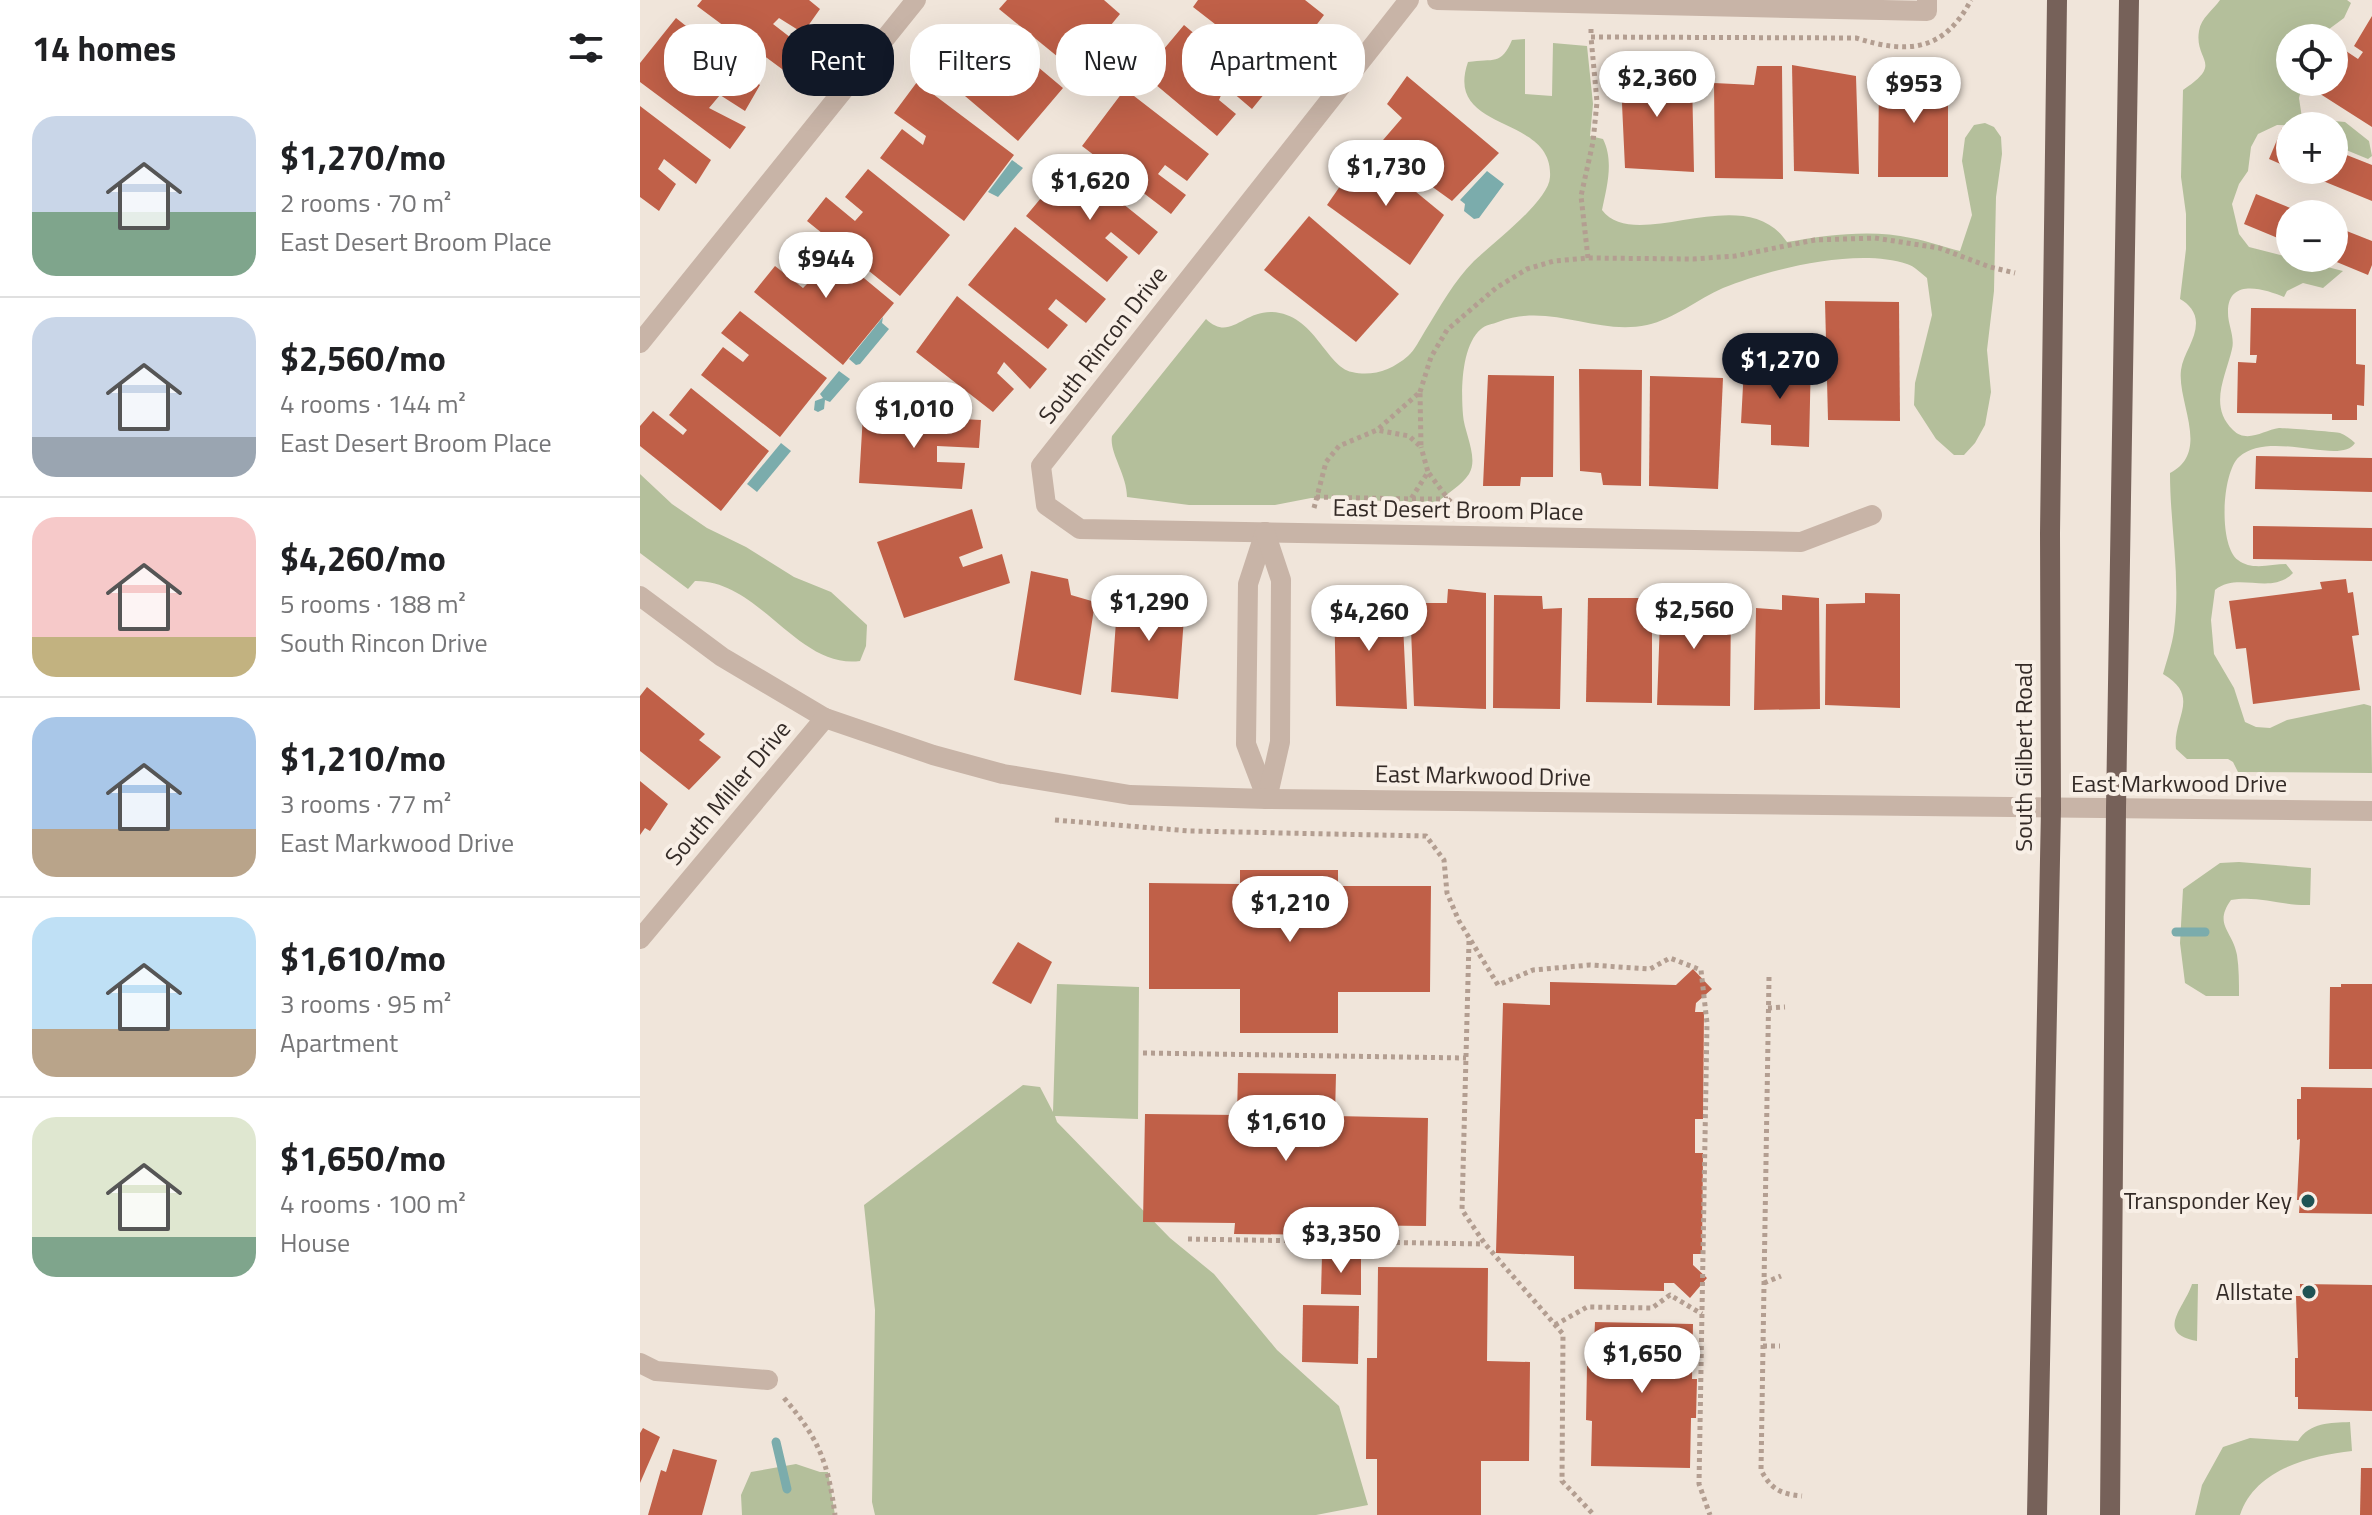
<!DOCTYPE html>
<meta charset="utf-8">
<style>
:root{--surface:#fff;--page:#f2f2f2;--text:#202124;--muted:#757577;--line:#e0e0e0;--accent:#111827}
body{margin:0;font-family:"Titillium Web",sans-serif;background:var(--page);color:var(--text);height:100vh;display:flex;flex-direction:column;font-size:30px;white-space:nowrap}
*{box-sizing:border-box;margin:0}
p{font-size:26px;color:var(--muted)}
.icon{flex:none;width:44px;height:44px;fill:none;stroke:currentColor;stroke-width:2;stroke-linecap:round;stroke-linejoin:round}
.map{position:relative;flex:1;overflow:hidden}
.details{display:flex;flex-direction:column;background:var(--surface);width:640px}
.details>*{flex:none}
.guide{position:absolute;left:24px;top:24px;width:760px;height:72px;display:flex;gap:16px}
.buttons{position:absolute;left:1636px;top:24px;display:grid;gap:16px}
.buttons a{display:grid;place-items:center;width:72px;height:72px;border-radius:50%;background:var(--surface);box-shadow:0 8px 32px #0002;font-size:40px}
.price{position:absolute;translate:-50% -68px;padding:0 18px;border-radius:28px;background:#fff;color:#222;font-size:26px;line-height:52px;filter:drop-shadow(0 2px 4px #0008)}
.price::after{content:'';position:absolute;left:50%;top:48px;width:24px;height:18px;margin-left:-12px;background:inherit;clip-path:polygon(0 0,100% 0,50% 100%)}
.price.on{background:var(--accent);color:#fff}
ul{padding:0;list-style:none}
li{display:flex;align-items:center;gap:24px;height:200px;padding:0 32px}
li+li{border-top:2px solid var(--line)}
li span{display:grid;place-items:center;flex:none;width:224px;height:160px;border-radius:24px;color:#555}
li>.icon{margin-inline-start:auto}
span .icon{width:96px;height:96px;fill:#fffc;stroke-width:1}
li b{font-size:34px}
h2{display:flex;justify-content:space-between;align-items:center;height:96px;padding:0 32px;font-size:34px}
.chip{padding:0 28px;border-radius:32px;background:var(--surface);box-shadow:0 8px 32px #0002;font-size:28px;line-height:72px}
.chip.on{background:var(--accent);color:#fff}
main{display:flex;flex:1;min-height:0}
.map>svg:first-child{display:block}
.green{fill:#b4bf9b}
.water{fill:#7bacac}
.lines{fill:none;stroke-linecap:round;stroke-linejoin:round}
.stream{stroke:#7bacac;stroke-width:9}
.building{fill:#c06048}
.path{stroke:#b39e91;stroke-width:5;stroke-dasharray:4 4;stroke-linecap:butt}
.minor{stroke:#c8b4a7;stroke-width:20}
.primary{stroke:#766159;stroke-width:20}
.poi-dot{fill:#1f5354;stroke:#f8efe6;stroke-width:3}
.labels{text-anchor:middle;stroke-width:8;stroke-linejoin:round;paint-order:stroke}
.street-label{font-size:24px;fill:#342b27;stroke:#f8efe6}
.poi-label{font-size:24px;fill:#342b27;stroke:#f8efe6;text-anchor:end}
</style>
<main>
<section class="details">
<h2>14 homes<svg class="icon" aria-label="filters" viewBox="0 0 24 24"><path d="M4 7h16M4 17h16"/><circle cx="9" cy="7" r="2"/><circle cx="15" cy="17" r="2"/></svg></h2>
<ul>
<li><span style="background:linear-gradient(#c9d6e8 60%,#7fa58c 0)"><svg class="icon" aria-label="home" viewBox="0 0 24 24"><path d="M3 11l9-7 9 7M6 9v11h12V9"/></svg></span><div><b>$1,270/mo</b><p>2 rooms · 70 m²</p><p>East Desert Broom Place</p></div></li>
<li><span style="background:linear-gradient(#c9d6e8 75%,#9aa5b1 0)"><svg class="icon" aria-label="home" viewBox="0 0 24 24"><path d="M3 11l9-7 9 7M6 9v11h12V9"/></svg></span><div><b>$2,560/mo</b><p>4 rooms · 144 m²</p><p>East Desert Broom Place</p></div></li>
<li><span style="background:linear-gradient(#f6c9c9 75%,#c2b280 0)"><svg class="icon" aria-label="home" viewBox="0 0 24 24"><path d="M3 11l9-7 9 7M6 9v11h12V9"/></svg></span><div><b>$4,260/mo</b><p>5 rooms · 188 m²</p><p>South Rincon Drive</p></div></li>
<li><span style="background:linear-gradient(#a9c7e8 70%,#b9a48a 0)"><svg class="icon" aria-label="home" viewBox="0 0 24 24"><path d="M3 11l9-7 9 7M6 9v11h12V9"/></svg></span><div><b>$1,210/mo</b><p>3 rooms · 77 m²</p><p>East Markwood Drive</p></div></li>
<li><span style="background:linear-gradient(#bfe0f5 70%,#b9a48a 0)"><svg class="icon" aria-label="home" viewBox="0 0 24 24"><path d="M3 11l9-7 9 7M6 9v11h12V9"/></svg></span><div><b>$1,610/mo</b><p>3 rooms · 95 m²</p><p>Apartment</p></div></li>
<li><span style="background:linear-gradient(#dfe7d0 75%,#7fa58c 0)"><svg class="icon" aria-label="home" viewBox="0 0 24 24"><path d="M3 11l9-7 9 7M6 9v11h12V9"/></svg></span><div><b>$1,650/mo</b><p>4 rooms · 100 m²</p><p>House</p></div></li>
</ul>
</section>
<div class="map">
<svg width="1732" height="1515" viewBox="0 0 1732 1515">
<rect width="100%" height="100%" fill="#f0e5da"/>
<g class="green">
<path d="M1580,0h127l4,3 -7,15 -27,20h-27v44h13l-4,16 3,20 43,4 24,19 3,15 -4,3 -34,-14v-19l-57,-1 -19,9 -7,13 -3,24 -9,13 -7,20 7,30 10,13 94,24 -20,17 -20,-5 -16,8 -3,6c-19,-8 -57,-20 -56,16 0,12 7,24 4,36 -6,27 -24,57 1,81 14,14 31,0 46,-2 5,0 56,4 61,5 5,2 11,6 15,10 -14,23 -85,-14 -116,14 -17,15 -21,88 -1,103 14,11 33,4 48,4l7,9c-22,23 -55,-2 -78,17l-4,30 3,34 20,34 11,34 11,5 14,1 17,-8 77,-16 7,2 1,67 -134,-1 -5,-10 -5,-3h-41l-11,-10c-4,-31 26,-52 -13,-75 4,-14 9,-29 11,-43 7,-53 -4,-105 -4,-158 41,-21 7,-70 11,-103 2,-16 15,-30 15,-47 0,-11 -7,-19 -16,-24l6,-50v-35l-5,-37 2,-87c42,-28 11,-28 16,-59 2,-13 14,-21 21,-31z"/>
<path d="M885,39v55l27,2 1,-53 34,3 6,58 -3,32 13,3c11,22 4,47 -1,71 34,45 142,-32 185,32 40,-7 85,-13 124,-4 17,3 33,9 49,13l12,-36 -10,-54 3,-23 9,-13 11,-2 9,4 7,10 1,17 -6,43 -2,94 -7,59 4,42 -6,33 -10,18 -11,12h-10l-18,-16 -22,-34 1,-22 17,-68 -5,-37c-6,-5 -13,-12 -20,-14 -50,-17 -137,5 -184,24 -25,11 -49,31 -76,37 -51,11 -97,-23 -149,-3 -5,2 -13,3 -17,7 -20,17 -20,62 -18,86 1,17 16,43 6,59 -7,11 -23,20 -32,29l-126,-5 -36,7h-86l-62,-8c0,-23 -18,-44 -15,-61l94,-117c24,23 36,-8 66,-7 43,2 54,55 80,60 20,5 40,-2 56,-16 7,-6 12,-17 17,-25 15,-24 29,-50 49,-70 19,-18 75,-60 76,-84 4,-64 -107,-43 -82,-115 26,-4 33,4 44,-22z"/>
<path d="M0,474l32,30 35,24 39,19 48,30 37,15 36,33 -1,21 -6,15c-63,8 -100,-81 -165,-80l-7,8 -48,-36z"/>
<path d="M1599,862l72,6 -1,37c-27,1 -52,-10 -79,-5 -18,25 2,31 6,55 2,13 2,28 2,41h-33l-21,-13 -5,-40 3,-54 37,-26z"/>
<polygon points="417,984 499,987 498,1119 415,1116 417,1122 530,1238 574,1274 637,1350 699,1406 728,1505 676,1515 235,1515 232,1502 235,1310 224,1205 383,1085 400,1087 413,1112"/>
<path d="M1552,1284h6l-1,57c-43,-8 -12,-34 -5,-57z"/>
<path d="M1710,1422l2,29c-42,5 -97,18 -112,64h-45l7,-30 21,-38 27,-9 48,3c12,-19 32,-18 52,-19z"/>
<polygon points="156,1464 180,1472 188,1472 195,1515 102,1515 101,1495 111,1472"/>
</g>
<g class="water">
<polygon points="372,160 383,168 358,197 348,192"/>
<polygon points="847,171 864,184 839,218 834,219 824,211 825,204 820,200"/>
<polygon points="243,317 242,323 249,329 220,364 216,365 209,359"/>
<polygon points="199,371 210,379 190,402 185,400 184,409 178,412 174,410 175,401 183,398 180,394"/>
<polygon points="141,443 151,451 117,492 107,484"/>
</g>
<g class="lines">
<g class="stream">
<polyline points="1536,932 1565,932"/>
<polyline points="136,1442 147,1489"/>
</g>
</g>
<g class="building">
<polygon points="62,0 169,0 180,9 163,33 139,18 133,24 164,48 146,72 57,6"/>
<polygon points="367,0 464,0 480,14 434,70 359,9"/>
<polygon points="558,0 665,0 684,15 662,44 638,25 632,33 663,57 646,79 553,7"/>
<polygon points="1732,16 1732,127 1674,90 1679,82 1694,82 1694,58 1700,47 1718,59 1723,52 1714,46"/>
<polygon points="36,18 120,85 105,111 80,95 69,108 106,127 90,149 0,82 0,63"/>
<polygon points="347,24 423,88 378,141 292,68 309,49 340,76 345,70 323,52"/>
<polygon points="544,25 625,93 612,109 585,86 579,100 596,114 577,136 503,74"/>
<polygon points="980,61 1005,62 1004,69 1023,68 1024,74 1052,78 1054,172 985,168"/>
<polygon points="1152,65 1216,76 1219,174 1154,171"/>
<polygon points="1274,65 1308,73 1308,177 1238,177 1239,79 1269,80"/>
<polygon points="1117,66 1142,66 1143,179 1075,178 1074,83 1114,85"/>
<polygon points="767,76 859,153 812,201 737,147 762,118 747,104"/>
<polygon points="277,82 374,155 324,221 240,158 262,129 283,145 286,136 254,113"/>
<polygon points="485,89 569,154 547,181 525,165 518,174 546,195 531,214 442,146"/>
<polygon points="0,106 71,160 56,184 24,159 18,169 36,184 19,211 0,197"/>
<polygon points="1642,128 1650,132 1650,168 1629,159"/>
<polygon points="725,150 804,215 770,265 687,205"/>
<polygon points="1694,150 1732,165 1732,201 1656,170 1694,170"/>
<polygon points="431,162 518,232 499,255 471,232 465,238 488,257 467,282 386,216"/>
<polygon points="228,169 310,235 260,296 167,221 186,197 215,221 223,212 205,197"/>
<polygon points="1616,194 1665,214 1650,214 1650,243 1604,224"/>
<polygon points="669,216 759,294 716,342 624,270"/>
<polygon points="1694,226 1732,241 1732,265 1728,275 1687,258 1694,258"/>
<polygon points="375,227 466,299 446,323 416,299 408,309 428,325 408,349 328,285"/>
<polygon points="172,235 254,303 203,365 114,292 135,266 163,288 168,283 146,265"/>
<polygon points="317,296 407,369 390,389 364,362 357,373 374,389 353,412 276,352"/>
<polygon points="1185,301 1259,302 1260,421 1188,420"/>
<polygon points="1611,308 1716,309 1716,364 1725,365 1724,406 1717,405 1717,420 1692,420 1692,414 1597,413 1598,362 1616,363 1617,355 1610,355"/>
<polygon points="100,311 187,378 140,437 61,375 83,347 103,362 109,355 81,333"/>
<polygon points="1145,356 1171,356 1169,447 1131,445 1131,425 1101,423 1104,367 1142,370"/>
<polygon points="939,369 1002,370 1001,486 963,485 961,473 940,471"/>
<polygon points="848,375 914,376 913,477 881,477 880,486 843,486"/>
<polygon points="1010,376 1083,378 1078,489 1009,486"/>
<polygon points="51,388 129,451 81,511 0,446 0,426 13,411 43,435 47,430 29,415"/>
<polygon points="223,414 341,420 339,448 297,446 297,462 325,463 322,489 219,483"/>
<polygon points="1616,456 1732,458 1732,492 1615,489"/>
<polygon points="332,509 343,548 319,557 323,567 362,554 370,583 264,618 237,542"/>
<polygon points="1613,526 1732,528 1732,561 1613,559"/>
<polygon points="391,571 428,579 431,595 455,602 441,695 374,680"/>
<polygon points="1706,579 1708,593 1713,592 1719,635 1712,636 1720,690 1613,704 1606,648 1596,649 1589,601 1682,589 1680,582"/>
<polygon points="512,585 546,590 538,699 471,692 478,593 511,597"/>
<polygon points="694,588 720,589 720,603 762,603 767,709 696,706"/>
<polygon points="808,589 846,593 846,709 774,706 770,603 807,603"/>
<polygon points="1021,591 1063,591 1064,606 1091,606 1090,706 1017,705"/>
<polygon points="1225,593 1260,594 1260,708 1185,705 1186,604 1225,603"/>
<polygon points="854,595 902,596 903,609 922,608 920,709 853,708"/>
<polygon points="1142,595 1179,598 1180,709 1114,710 1116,608 1142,610"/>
<polygon points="948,598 1012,598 1012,703 946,702"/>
<polygon points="7,687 65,734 59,740 81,757 49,790 0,751 0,696"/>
<polygon points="0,781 28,804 10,831 5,828 0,835"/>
<polygon points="600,870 698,870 698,886 791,886 790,992 698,992 698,1033 600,1033 600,989 509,989 509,883 600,884"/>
<polygon points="378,942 412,962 391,1004 352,983"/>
<polygon points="1053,969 1072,989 1056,1003 1055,1012 1064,1012 1063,1119 1055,1119 1055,1153 1063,1153 1062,1254 1053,1254 1053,1265 1067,1278 1050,1298 1034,1283 1024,1283 1024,1291 934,1289 934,1256 856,1253 863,1003 910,1005 910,982 1036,985"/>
<polygon points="1701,984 1732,984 1732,1069 1689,1069 1690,987 1701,987"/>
<polygon points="598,1073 696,1074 695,1116 788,1118 786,1226 693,1225 693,1235 594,1234 595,1223 503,1222 505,1114 597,1115"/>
<polygon points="1661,1087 1732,1088 1732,1214 1659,1213 1660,1200 1657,1200 1660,1139 1657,1140 1657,1099 1661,1099"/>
<polygon points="682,1255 721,1257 721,1295 681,1294"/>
<polygon points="738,1267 848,1268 847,1361 890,1362 889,1461 841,1461 841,1515 737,1515 737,1459 726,1459 727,1358 737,1358"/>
<polygon points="1660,1284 1732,1285 1732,1411 1658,1409 1658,1397 1655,1397 1655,1358 1658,1358 1656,1296 1660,1296"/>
<polygon points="663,1305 719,1306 718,1364 662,1362"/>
<polygon points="955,1322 1053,1324 1052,1379 1057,1379 1056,1418 1051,1418 1050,1468 951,1466 952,1421 946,1420 947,1366 953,1366"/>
<polygon points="3,1428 20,1437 0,1483 0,1433"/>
<polygon points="33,1449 77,1460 62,1515 8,1515 21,1470 26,1472"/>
<polygon points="1721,1468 1732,1468 1732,1515 1720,1515"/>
</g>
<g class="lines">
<g class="path">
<path d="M951,29v8l265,1c51,16 88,14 115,-38"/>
<polyline points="948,258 941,196 953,142 957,102 951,37"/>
<polyline points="780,392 791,357 807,330 856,288 887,269 914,261 948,258 1053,259 1095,256 1175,240 1235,238 1299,248 1350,267 1375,273"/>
<polyline points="676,497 771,499 788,472 781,447"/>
<polyline points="772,499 808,499 788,472"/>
<polyline points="808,499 821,511"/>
<polyline points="674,508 686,462 699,446 737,430 780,392 781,447 769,436 737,430"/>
<polyline points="415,820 550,831 786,836 804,860 807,893 819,921 858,985 893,970 950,965 1010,969 1030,958 1061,970 1067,1023 1059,1484 1070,1515"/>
<polyline points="829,941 822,1210 845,1244 923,1334 922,1481 954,1515"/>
<path d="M1129,977l-8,493c10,19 19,24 41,26"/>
<polyline points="1128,1008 1145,1007"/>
<polyline points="503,1053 826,1058"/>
<polyline points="548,1239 844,1244"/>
<polyline points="1124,1283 1141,1276"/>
<polyline points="915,1325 947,1307 1012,1308 1030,1295 1062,1314"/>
<polyline points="1123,1346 1140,1346"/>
<path d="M144,1398c35,41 44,64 51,117"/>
</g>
<g class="minor">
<polyline points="769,0 401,466 406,505 440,529 1161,542 1232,515"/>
<polyline points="797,0 1287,11 1287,0"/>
<polyline points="0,343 276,0"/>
<polyline points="625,532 608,584 606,744 627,799"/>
<polyline points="625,532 641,580 640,742 627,799"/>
<polyline points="0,596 82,657 185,718 293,755 363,774 490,795 627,799 1732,811"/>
<polyline points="0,939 185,718"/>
<polyline points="0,1363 16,1371 128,1380"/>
</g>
<g class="primary">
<polyline points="1397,1515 1411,809 1410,533 1417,0"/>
<polyline points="1470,1515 1476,809 1489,0"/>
</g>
</g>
<g class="poi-dot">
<circle cx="1668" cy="1201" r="8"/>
<circle cx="1669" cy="1292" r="8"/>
</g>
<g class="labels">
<g class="street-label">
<text transform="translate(463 345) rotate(-52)" y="8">South Rincon Drive</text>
<text transform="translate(818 510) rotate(1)" y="8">East Desert Broom Place</text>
<text transform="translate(1384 757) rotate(-90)" y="8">South Gilbert Road</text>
<text transform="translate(843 776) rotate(1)" y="8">East Markwood Drive</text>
<text x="1539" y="792">East Markwood Drive</text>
<text transform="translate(88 793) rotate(-50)" y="8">South Miller Drive</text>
</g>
<g class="poi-label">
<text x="1652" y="1209">Transponder Key</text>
<text x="1653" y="1300">Allstate</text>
</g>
</g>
</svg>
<div class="buttons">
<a><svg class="icon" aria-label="locate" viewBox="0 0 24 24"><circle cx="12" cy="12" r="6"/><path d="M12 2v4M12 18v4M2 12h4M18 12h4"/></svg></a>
<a>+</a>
<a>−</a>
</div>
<b class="price" style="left:1017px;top:119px">$2,360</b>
<b class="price" style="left:1274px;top:125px">$953</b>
<b class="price" style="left:746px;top:208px">$1,730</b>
<b class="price" style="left:450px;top:222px">$1,620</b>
<b class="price" style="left:186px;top:300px">$944</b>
<b class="price on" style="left:1140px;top:401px">$1,270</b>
<b class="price" style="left:274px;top:450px">$1,010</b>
<b class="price" style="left:509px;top:643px">$1,290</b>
<b class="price" style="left:1054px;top:651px">$2,560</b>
<b class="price" style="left:729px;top:653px">$4,260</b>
<b class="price" style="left:650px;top:944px">$1,210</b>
<b class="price" style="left:646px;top:1163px">$1,610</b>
<b class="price" style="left:701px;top:1275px">$3,350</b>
<b class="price" style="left:1002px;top:1395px">$1,650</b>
<div class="guide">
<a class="chip">Buy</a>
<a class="chip on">Rent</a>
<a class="chip">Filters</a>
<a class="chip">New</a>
<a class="chip">Apartment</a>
</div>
</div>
</main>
